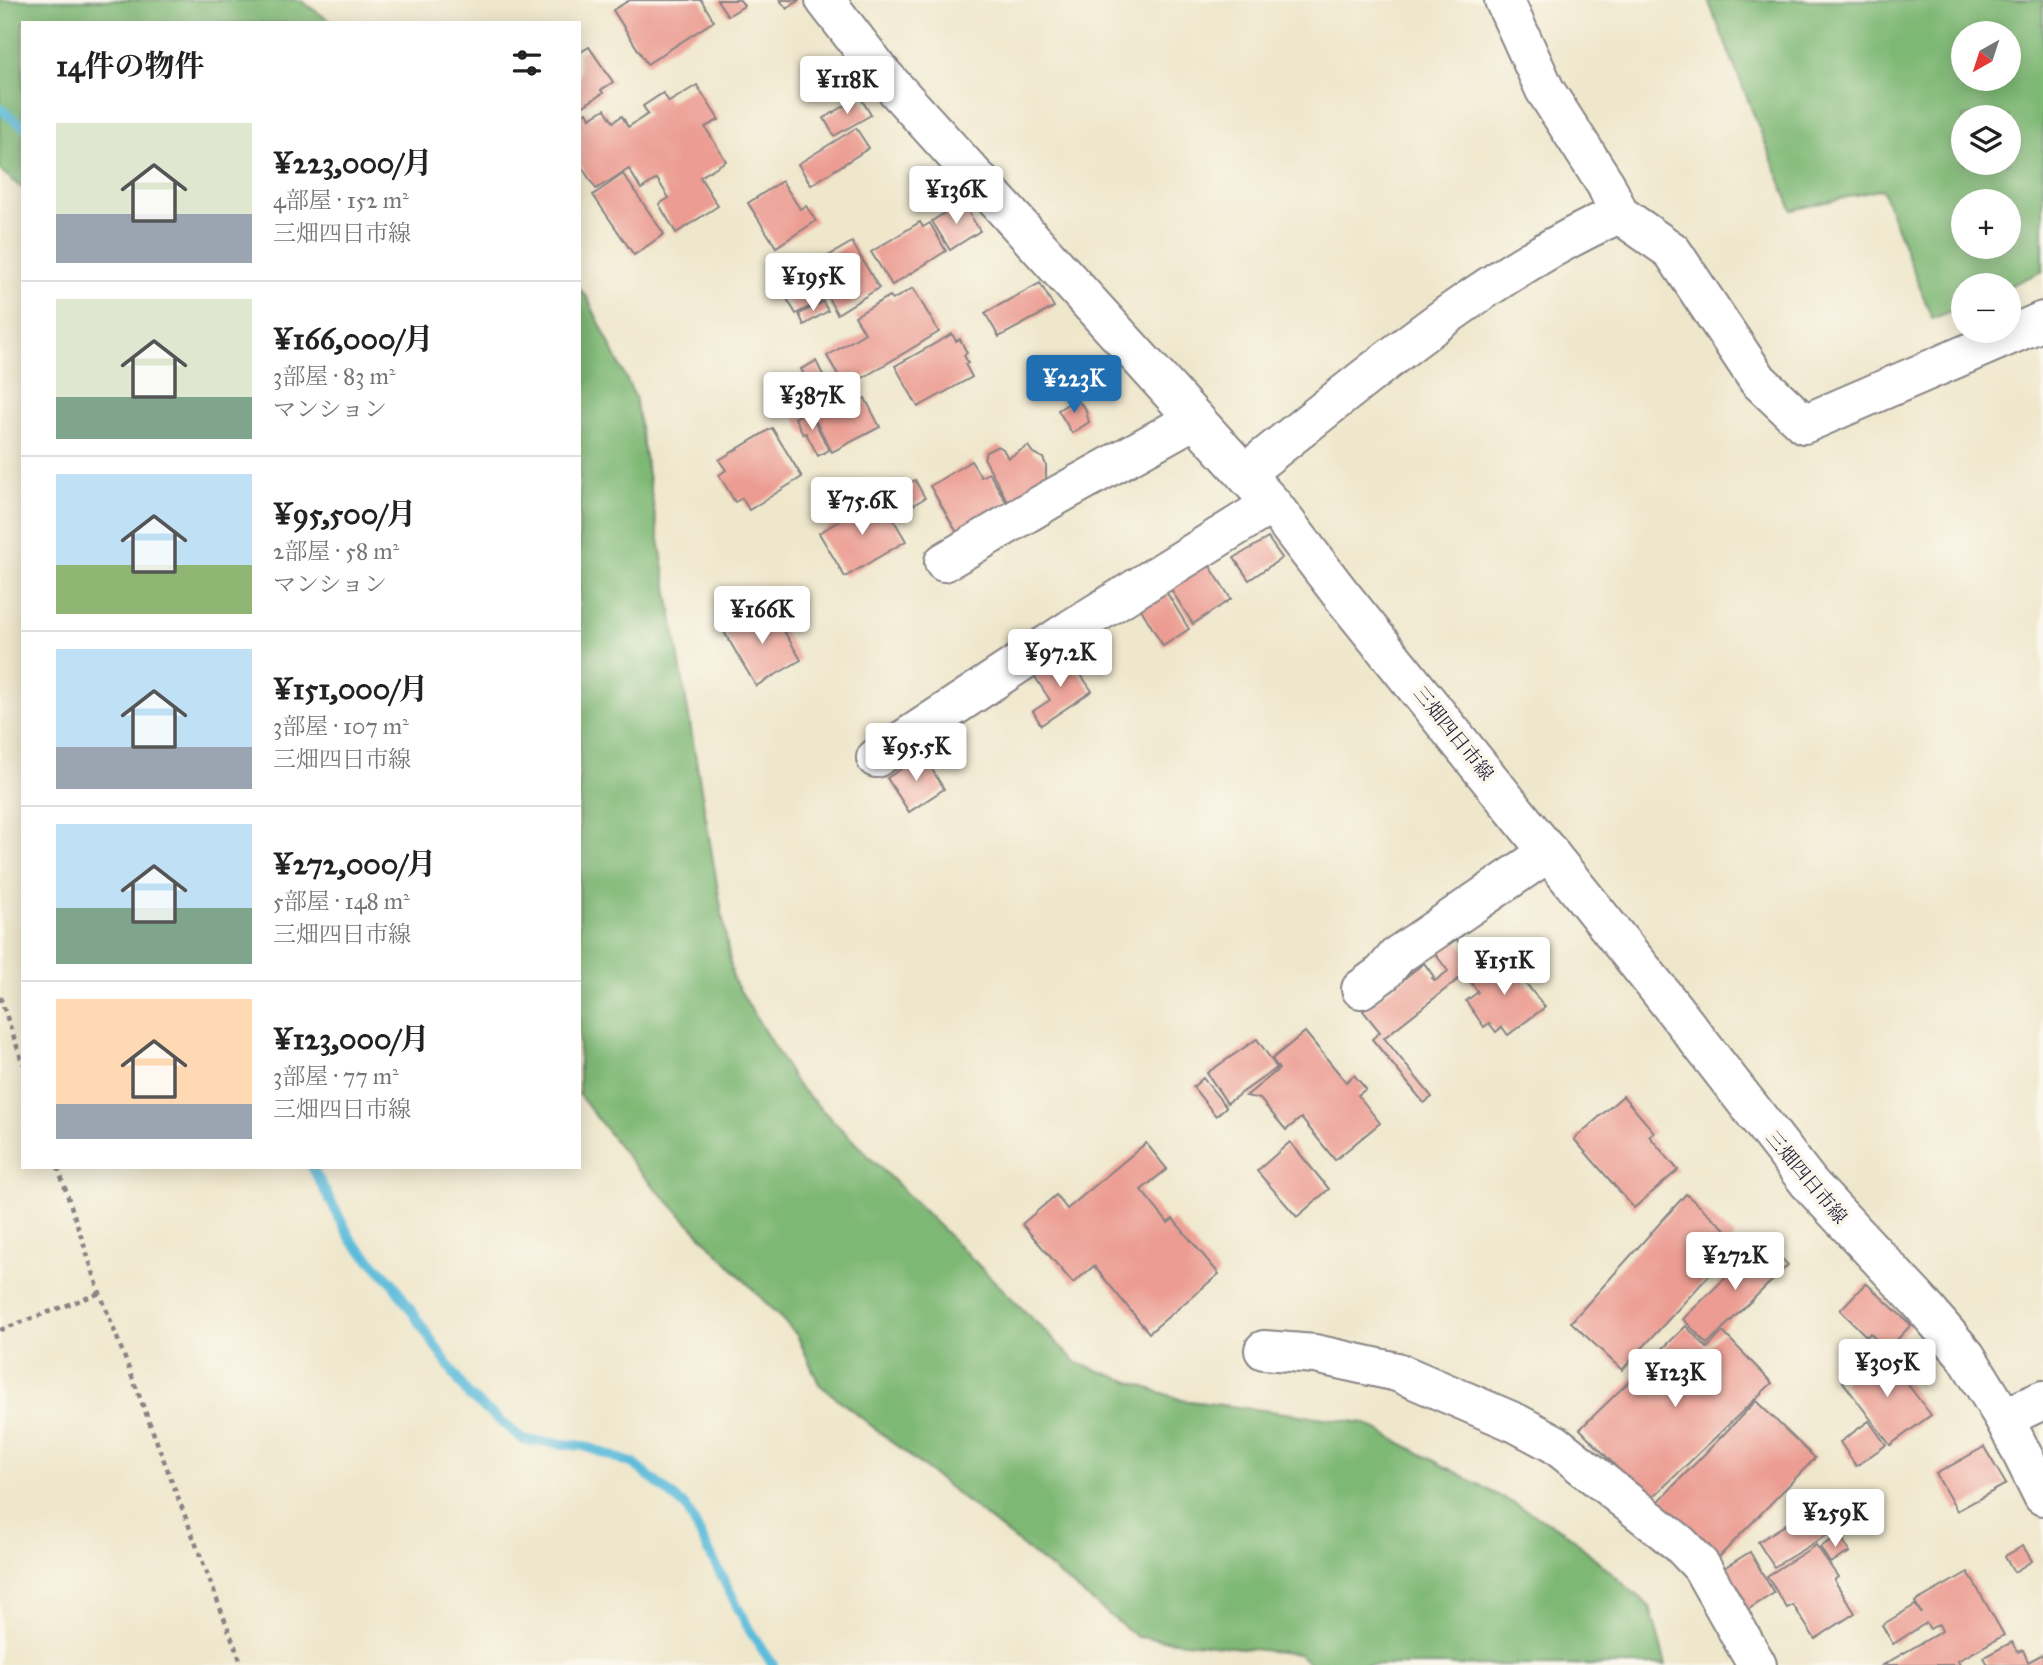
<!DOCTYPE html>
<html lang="ja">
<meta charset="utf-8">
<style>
:root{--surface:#fff;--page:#f2f2f2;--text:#222;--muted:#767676;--line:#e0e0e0;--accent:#1f6fb2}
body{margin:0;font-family:"IM FELL Great Primer","Noto Serif JP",serif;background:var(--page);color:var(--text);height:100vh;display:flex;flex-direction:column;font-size:26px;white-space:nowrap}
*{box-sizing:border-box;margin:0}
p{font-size:23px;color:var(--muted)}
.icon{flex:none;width:38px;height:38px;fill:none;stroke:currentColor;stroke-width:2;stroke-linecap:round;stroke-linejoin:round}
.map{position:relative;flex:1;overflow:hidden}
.side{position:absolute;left:21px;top:21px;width:560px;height:1148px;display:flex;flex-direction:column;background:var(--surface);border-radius:0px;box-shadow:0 4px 18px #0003}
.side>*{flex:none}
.needle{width:46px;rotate:219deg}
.controls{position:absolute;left:1951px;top:21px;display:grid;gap:14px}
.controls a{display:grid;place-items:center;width:70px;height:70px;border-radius:50%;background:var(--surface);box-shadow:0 4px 18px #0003;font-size:35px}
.price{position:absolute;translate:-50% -60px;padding:0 16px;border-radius:7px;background:#fff;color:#222;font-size:23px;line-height:46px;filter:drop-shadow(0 2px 4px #0008)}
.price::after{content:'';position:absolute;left:50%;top:42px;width:21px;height:16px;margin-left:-10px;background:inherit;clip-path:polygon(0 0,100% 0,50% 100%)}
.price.on{background:var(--accent);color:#fff}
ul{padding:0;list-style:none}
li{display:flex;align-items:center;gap:21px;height:175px;padding:0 35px}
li+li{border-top:2px solid var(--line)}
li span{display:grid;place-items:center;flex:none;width:196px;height:140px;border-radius:0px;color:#555}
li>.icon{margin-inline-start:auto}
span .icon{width:84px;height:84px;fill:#fffc;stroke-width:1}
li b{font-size:30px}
h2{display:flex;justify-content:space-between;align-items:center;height:84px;padding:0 35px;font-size:30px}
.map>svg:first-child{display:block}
.forest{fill:#7eb875;stroke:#506d58;stroke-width:2;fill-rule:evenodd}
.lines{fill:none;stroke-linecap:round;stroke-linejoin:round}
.stream{stroke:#5cbbda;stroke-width:10}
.building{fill:#ec9c92}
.street-casing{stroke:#888484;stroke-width:42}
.secondary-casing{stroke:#888484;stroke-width:42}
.path{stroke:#888484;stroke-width:4.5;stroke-dasharray:5 5;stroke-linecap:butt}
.street{stroke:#fff;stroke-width:38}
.secondary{stroke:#fff;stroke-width:38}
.labels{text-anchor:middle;stroke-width:7;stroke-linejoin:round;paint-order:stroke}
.street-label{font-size:19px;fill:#22223b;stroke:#fbf7ec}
</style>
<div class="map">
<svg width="2043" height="1665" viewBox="0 0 2043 1665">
<rect width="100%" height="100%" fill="#fbf7ec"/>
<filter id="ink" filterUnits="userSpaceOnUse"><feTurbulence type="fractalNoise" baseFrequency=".0143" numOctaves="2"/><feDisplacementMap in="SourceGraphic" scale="14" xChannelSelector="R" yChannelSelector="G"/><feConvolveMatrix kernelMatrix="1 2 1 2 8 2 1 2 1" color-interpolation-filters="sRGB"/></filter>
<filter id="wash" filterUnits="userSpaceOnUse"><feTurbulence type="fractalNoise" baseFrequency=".00686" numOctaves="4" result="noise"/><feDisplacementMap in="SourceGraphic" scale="28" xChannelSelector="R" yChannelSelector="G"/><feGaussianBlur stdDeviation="1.57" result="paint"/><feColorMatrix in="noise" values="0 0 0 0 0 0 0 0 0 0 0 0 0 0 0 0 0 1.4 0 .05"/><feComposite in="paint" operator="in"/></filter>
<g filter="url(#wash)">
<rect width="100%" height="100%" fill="#efe7cc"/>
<g class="forest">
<polygon points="0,0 300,0 333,23 23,23 23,189 0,170"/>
<path d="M1708,0h335v271l-34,15 -45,-1 -1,21 -31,13 -50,-130 -90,21zM1964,33h45v46h-45zM1964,117h45v46h-45zM2009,201v46h-45v-46z"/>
<polygon points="579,288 587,297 635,397 733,979 797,1085 1077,1363 1182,1400 1364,1423 1563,1530 1650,1607 1666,1665 1310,1665 1299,1654 1137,1637 819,1384 797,1335 637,1169 579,1095"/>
</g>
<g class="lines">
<g class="stream">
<polyline points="0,109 23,126"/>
<polyline points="312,1167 352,1241 392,1282 469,1396 524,1440 584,1446 634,1464 686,1507 750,1631 773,1665"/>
</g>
</g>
<g id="blocks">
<g class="building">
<polygon points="630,0 701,0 714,21 647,64 613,10"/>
<polygon points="717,0 740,0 744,6 728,16"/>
<polygon points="780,0 799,0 787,9"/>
<polygon points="589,47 613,82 601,90 603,93 579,109 579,53"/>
<polygon points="697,85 719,120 705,127 726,161 700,177 718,206 676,233 659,204 669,198 657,179 641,189 629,169 596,189 579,163 579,117 587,112 590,118 605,109 613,122 622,116 628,127 648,114 643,106 663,93 669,102"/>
<polygon points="860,97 871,115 834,136 824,118"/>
<polygon points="856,128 869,148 811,185 798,164"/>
<polygon points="623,174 664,234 634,255 593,195"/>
<polygon points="782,181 800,209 806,206 816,221 776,247 748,203"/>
<polygon points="962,202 980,231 950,250 932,221"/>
<polygon points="920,222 923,227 930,223 946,251 892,285 871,252"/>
<polygon points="852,242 879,288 837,314 828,297 796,314 779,285"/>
<polygon points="1040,283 1054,307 999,337 985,313"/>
<polygon points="913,288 939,332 846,388 827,356 865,333 855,316 890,296 892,300"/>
<polygon points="823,302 828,311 804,325 799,314"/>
<polygon points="952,334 956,341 960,339 967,353 964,355 968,363 965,364 972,377 918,407 895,366"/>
<polygon points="816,361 828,385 813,393 801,369"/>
<polygon points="843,389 846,395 853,391 859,401 865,398 880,427 832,452 808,407"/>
<polygon points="1076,399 1085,408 1089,422 1072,433 1058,410"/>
<polygon points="809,410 829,450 818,456 806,433 803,434 795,418"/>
<polygon points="772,428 802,477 749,510 742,498 735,502 719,475 726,470 719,460"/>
<polygon points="998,446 1003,449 1008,458 1028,446 1033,453 1043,458 1046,465 1046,478 1049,483 1010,506 984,458 986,452"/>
<polygon points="971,461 981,477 989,473 1007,503 959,536 930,486"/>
<polygon points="915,480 925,498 913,505 903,487"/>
<polygon points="880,497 906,541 845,577 819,533"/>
<polygon points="1268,538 1282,558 1249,580 1234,558"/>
<polygon points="1206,560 1231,599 1193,624 1168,585"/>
<polygon points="1167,593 1189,629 1163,646 1141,609"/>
<polygon points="758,610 764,619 774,614 801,660 756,686 723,630"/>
<polygon points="1067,655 1092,691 1041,725 1033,711 1050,700 1035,677"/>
<polygon points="923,755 944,789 909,812 887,778"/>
<polygon points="1454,936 1468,954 1478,946 1486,957 1384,1038 1432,1097 1424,1103 1372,1039 1380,1032 1363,1011 1424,963 1434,977 1432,978 1435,981 1448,971 1433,951"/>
<polygon points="1517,957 1532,976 1524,981 1545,1007 1508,1035 1502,1027 1496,1032 1489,1023 1484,1027 1466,1001 1478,992 1470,981 1498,959 1504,967"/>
<polygon points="1305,1032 1346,1082 1354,1075 1366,1089 1358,1095 1380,1123 1335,1160 1301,1118 1286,1130 1260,1099 1246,1096 1279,1069 1272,1059"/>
<polygon points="1257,1039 1277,1068 1227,1103 1207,1073"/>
<polygon points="1203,1078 1226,1107 1216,1116 1193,1087"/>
<polygon points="1623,1096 1654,1132 1649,1136 1678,1170 1634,1208 1574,1139"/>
<polygon points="1290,1142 1329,1189 1297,1217 1257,1171"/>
<polygon points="1146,1143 1167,1169 1141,1190 1168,1223 1173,1219 1219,1274 1149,1333 1094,1266 1073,1283 1022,1224 1056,1195 1067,1209"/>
<polygon points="1686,1194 1734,1237 1710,1264 1715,1269 1622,1370 1571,1322"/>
<polygon points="1764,1240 1788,1265 1707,1344 1683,1319"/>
<polygon points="1866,1283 1911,1325 1887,1350 1870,1333 1867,1337 1840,1310"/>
<polygon points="1686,1326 1707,1348 1723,1332 1772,1383 1649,1501 1580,1429"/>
<polygon points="1883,1352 1931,1415 1890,1445 1843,1382"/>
<polygon points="1756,1401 1815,1458 1714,1562 1655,1505"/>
<polygon points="1869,1421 1886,1445 1856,1466 1840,1442"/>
<polygon points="1984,1447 2006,1484 1957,1511 1936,1474"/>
<polygon points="1815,1506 1832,1532 1774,1567 1758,1542"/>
<polygon points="1840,1535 1850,1552 1830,1563 1820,1547"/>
<polygon points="1816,1545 1838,1577 1834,1580 1855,1613 1815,1639 1793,1605 1787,1608 1767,1576"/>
<polygon points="2023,1546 2032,1561 2014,1572 2005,1556"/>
<polygon points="1750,1552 1774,1593 1744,1612 1719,1571"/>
<polygon points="1968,1572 2004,1635 1958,1661 1960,1665 1883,1665 1942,1631 1939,1624 1930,1629 1926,1623 1893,1644 1882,1625 1915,1605 1921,1613 1915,1602"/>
<polygon points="2012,1642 2018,1652 2023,1650 2028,1662 2043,1654 2043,1665 1988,1665 1984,1657"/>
</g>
</g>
</g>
<g filter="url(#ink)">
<use href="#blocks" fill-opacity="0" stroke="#888484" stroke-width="2"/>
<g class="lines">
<g class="street-casing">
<g id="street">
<polyline points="1504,0 1545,90 1606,185 1619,214 1672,251 1758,380 1804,424 2043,321"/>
<path d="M1245,473c119,-93 235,-197 374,-259"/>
<polyline points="944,562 1051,499 1195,419"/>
<polyline points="876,758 1071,629 1272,504"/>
<polyline points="1361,989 1383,973 1398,955 1549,852"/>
<polyline points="1264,1350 1315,1354 1397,1372 1516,1423 1555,1444 1680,1544 1701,1566 1757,1665"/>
<polyline points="2004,1418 2043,1400"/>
</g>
</g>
<g class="secondary-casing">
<polyline id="secondary" points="825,0 883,75 1272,504 1340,593 1659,990 1809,1183 1918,1300 1966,1356 2004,1418 2043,1496"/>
</g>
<g class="path">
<polyline points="0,997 23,1064"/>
<polyline points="58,1167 100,1293 242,1665"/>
<polyline points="0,1330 100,1293"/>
</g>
<use href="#street" class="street"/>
<use href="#secondary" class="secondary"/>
</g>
</g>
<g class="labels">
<g class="street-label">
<text transform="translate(1454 733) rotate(51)" y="7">三畑四日市線</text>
<text transform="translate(1807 1177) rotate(50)" y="7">三畑四日市線</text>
</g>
</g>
</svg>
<div class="controls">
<a><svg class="needle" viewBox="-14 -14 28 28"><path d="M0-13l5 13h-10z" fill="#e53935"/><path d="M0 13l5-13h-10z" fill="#767676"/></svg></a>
<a><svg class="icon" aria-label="layers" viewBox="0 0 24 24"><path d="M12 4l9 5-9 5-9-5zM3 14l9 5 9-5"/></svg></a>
<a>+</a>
<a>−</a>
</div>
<b class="price" style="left:847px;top:116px">¥118K</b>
<b class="price" style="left:956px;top:226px">¥136K</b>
<b class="price" style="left:813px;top:313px">¥195K</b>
<b class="price on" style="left:1074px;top:415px">¥223K</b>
<b class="price" style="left:812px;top:432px">¥387K</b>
<b class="price" style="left:862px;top:537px">¥75.6K</b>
<b class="price" style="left:762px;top:646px">¥166K</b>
<b class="price" style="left:1060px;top:689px">¥97.2K</b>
<b class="price" style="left:916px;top:783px">¥95.5K</b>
<b class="price" style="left:1504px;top:997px">¥151K</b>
<b class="price" style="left:1735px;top:1292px">¥272K</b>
<b class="price" style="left:1887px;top:1399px">¥305K</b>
<b class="price" style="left:1675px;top:1409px">¥123K</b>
<b class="price" style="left:1835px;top:1549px">¥259K</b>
<section class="side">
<h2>14件の物件<svg class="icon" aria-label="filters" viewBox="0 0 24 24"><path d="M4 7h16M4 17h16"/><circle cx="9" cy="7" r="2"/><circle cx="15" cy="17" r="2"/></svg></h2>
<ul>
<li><span style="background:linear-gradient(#dfe7d0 65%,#9aa5b1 0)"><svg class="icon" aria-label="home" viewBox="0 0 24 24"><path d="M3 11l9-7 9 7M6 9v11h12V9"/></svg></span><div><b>¥223,000/月</b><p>4部屋 · 152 m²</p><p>三畑四日市線</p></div></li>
<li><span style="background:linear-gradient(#dfe7d0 70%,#7fa58c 0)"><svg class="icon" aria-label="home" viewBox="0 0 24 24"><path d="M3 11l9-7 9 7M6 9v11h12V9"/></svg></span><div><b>¥166,000/月</b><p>3部屋 · 83 m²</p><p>マンション</p></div></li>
<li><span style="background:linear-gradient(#bfe0f5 65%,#8fb573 0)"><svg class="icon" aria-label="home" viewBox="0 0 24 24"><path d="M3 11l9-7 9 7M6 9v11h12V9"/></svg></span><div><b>¥95,500/月</b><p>2部屋 · 58 m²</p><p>マンション</p></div></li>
<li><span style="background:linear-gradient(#bfe0f5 70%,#9aa5b1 0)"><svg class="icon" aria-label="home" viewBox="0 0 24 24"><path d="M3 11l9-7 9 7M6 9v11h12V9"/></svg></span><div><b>¥151,000/月</b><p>3部屋 · 107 m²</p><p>三畑四日市線</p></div></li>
<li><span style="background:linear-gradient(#bfe0f5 60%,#7fa58c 0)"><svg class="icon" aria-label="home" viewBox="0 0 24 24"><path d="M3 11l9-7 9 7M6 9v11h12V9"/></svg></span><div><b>¥272,000/月</b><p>5部屋 · 148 m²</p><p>三畑四日市線</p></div></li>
<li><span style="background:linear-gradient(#ffd9b3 75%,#9aa5b1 0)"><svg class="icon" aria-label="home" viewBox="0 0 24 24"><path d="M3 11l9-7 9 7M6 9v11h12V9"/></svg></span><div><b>¥123,000/月</b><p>3部屋 · 77 m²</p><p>三畑四日市線</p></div></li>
</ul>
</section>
</div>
